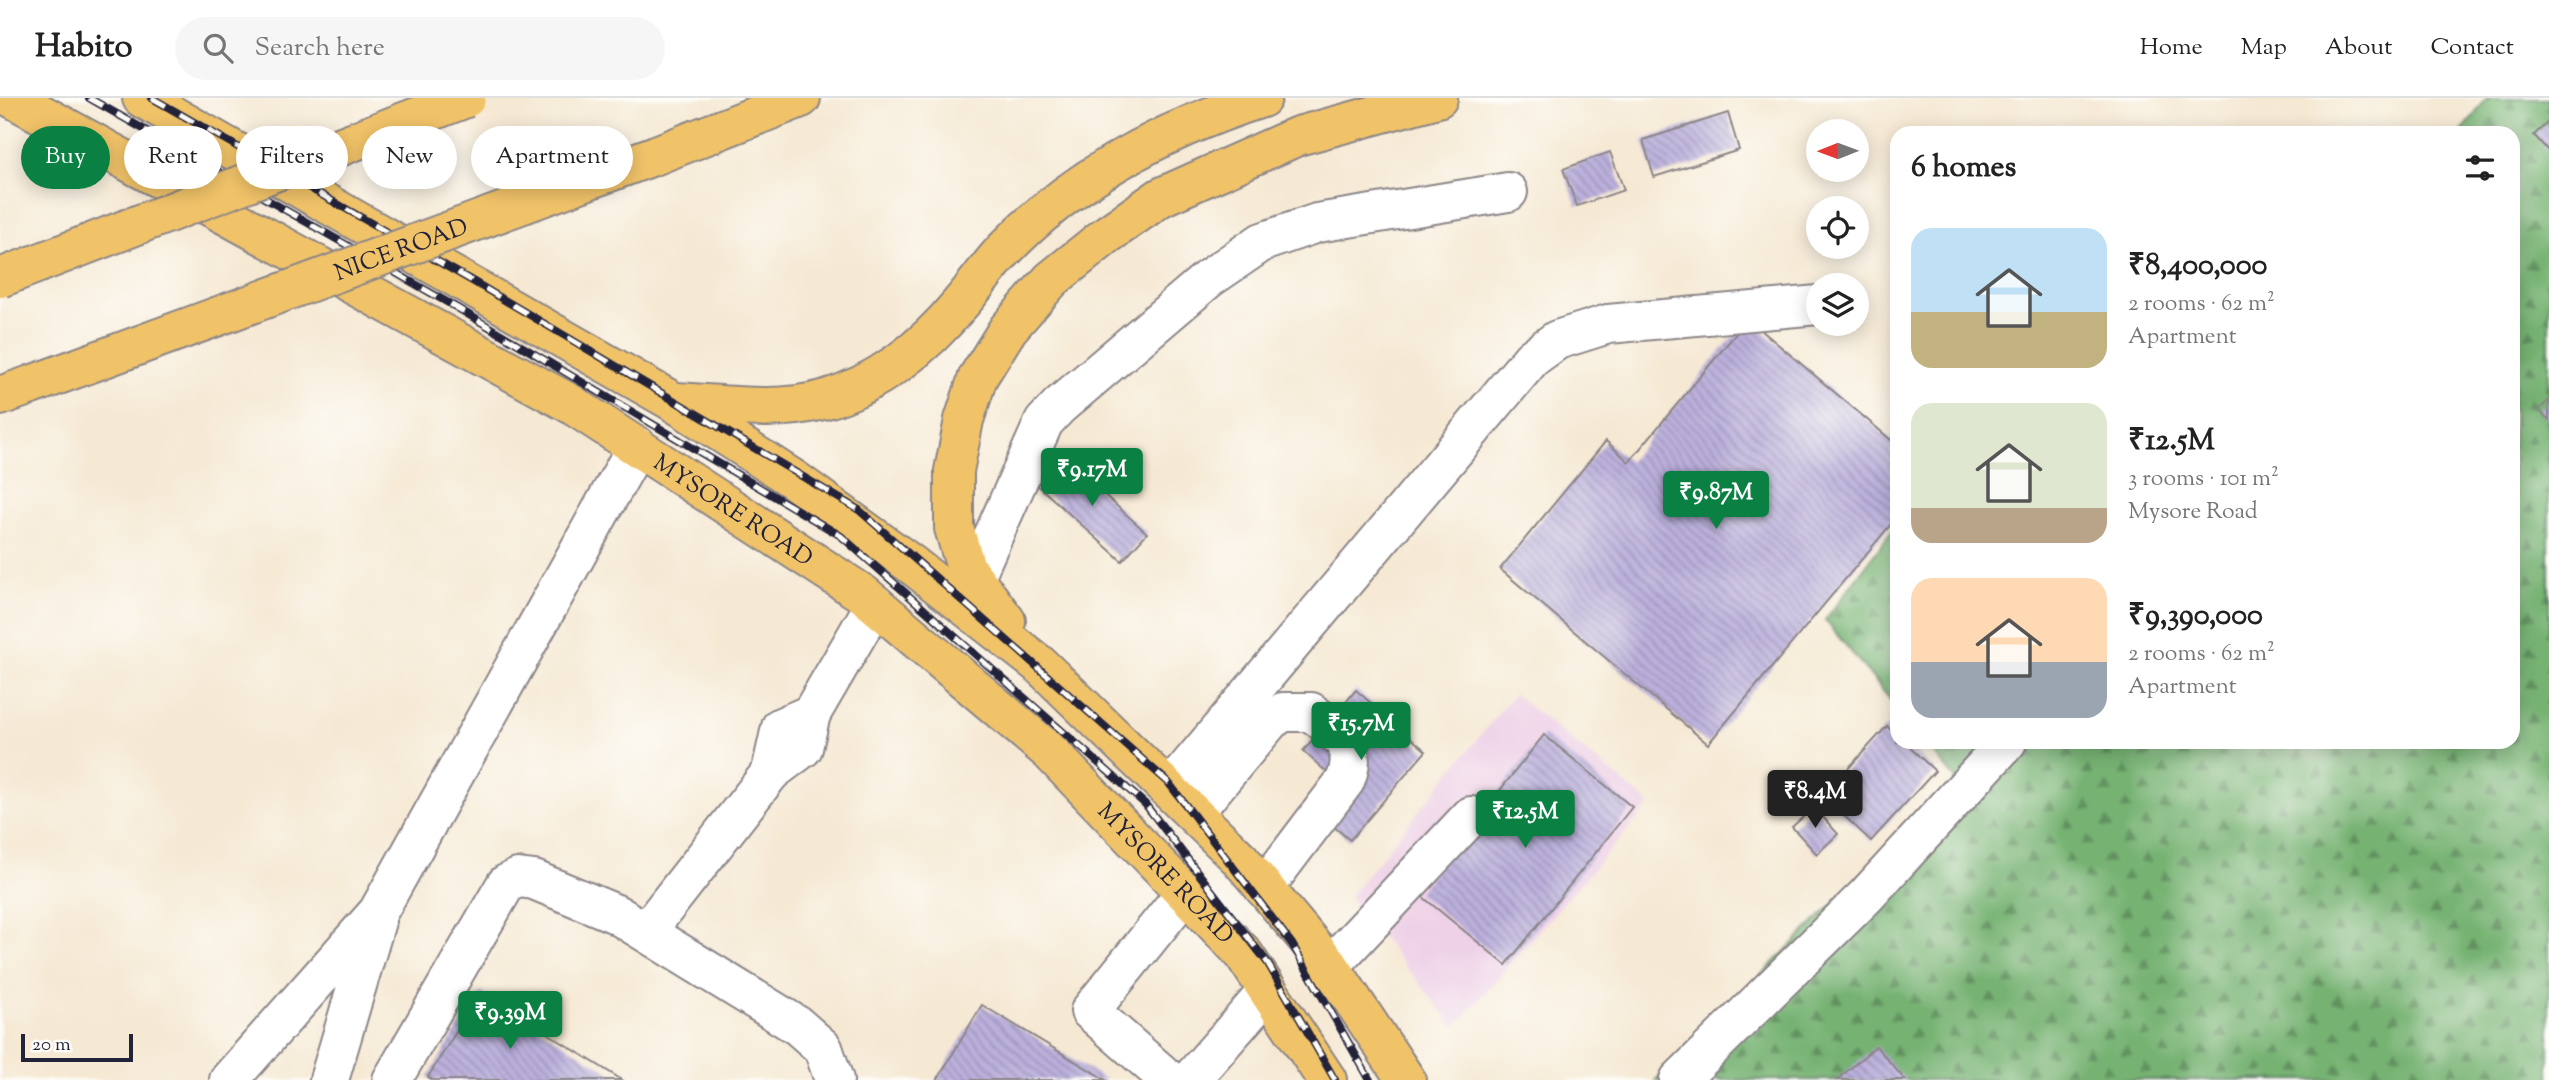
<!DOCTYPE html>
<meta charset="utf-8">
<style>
:root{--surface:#fff;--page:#f6f6f6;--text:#222;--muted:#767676;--line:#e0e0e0;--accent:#0b8043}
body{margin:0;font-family:"Sorts Mill Goudy",serif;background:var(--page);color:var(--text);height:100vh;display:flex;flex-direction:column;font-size:26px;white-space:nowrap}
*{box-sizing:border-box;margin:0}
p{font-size:23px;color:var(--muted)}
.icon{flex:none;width:38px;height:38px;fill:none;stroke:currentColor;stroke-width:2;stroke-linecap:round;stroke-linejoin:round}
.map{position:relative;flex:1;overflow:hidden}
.panel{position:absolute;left:1890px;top:28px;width:630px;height:623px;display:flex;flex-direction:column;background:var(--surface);border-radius:21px;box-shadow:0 4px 18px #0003}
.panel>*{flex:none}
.banner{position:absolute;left:21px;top:28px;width:665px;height:63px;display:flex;gap:14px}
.needle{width:46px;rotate:269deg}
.controls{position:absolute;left:1806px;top:21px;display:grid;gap:14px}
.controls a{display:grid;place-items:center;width:63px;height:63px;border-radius:50%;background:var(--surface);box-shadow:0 4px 18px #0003;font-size:35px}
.scale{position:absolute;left:21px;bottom:18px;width:112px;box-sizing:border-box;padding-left:7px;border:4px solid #22223b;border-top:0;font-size:19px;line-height:24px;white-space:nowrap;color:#22223b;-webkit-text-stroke:5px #fdfcf7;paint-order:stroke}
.price{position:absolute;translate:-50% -60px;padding:0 16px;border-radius:7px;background:var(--accent);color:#fff;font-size:23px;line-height:46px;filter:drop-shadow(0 2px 4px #0008)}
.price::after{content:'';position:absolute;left:50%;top:42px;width:21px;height:16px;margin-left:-10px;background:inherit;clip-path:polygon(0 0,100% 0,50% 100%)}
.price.on{background:#222;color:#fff}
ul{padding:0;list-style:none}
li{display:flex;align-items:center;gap:21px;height:175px;padding:0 21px}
li span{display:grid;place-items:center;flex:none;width:196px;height:140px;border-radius:21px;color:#555}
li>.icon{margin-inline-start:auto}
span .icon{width:84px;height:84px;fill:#fffc;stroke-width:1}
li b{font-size:30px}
h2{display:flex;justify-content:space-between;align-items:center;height:84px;padding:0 21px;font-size:30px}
.pill{padding:0 24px;border-radius:32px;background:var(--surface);box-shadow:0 4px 18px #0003;font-size:24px;line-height:63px}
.pill.on{background:var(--accent);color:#fff}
header{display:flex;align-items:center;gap:42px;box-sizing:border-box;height:98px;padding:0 35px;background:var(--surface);border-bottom:2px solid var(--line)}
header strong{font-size:33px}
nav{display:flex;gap:38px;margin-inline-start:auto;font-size:24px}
.search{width:490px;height:63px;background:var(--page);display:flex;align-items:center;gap:18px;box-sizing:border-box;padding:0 24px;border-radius:38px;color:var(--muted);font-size:26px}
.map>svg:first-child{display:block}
.built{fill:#eed0e7}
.forest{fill:url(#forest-firs);stroke:#4c6a56;stroke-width:2}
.building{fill:url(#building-back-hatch)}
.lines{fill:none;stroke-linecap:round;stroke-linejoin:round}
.minor-casing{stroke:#8c8688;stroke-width:42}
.highway-casing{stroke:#8c8688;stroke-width:42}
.minor{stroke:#fff;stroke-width:38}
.highway{stroke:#f1c369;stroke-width:38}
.rail-casing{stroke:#22223b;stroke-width:8}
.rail{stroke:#fdfcf7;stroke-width:5;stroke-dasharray:16;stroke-linecap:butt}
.highway-bridge-casing{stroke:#8c8688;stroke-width:42;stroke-linecap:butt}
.highway-bridge{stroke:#f1c369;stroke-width:38}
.labels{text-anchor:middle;stroke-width:5;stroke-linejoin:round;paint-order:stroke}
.street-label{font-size:24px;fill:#22223b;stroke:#fdfcf7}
</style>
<header>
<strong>Habito</strong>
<div class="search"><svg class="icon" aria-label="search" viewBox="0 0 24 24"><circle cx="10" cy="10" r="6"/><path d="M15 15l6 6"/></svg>Search here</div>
<nav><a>Home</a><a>Map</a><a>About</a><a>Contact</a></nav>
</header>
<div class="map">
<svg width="2549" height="982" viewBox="0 0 2549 982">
<defs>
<pattern id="forest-firs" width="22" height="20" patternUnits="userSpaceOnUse" patternTransform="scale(1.75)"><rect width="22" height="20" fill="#76b272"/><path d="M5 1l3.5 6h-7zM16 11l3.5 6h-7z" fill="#60905f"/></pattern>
<pattern id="building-back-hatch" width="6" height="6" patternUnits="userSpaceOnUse" patternTransform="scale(1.75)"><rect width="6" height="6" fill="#bcb1dd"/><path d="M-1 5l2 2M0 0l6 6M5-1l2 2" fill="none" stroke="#9890b4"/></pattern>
</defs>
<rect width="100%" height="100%" fill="#fdfcf7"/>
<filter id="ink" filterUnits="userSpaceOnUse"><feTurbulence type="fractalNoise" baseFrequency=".0143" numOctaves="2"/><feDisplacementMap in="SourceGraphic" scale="14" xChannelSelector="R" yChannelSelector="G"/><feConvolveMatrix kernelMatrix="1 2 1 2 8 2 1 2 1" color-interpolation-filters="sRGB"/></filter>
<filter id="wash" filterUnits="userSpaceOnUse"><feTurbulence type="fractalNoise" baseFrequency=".00686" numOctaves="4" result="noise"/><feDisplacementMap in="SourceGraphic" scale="28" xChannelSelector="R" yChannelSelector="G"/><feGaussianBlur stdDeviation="1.57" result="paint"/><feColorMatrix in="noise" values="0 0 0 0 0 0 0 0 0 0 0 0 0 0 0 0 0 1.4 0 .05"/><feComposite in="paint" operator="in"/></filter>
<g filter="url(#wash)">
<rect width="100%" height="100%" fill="#f6e9d4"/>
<polygon class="built" points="1514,596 1650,706 1455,929 1349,799"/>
<g class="forest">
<polygon points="2487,0 2549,0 2549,982 1656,982 1957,683 1925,644 2513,644 2513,35 2461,35"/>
<polygon points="1897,426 1897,610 1825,522"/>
</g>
<g id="blocks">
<g class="building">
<polygon points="1728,15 1739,52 1654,79 1643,42"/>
<polygon points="2549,23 2549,54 2534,37"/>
<polygon points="1610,54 1624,92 1577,108 1563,71"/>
<polygon points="1748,221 1897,347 1897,419 1708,646 1500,471 1606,343 1629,364"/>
<polygon points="2549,302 2549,322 2539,312"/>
<polygon points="1061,358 1147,435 1122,463 1036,386"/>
<polygon points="1356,592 1426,653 1350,742 1315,713 1339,685 1303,653"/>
<polygon points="1887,628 1897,638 1897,644 1904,644 1935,673 1871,743 1823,698"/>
<polygon points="1544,637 1632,709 1506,867 1418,795"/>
<polygon points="1814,709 1838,736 1817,756 1792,729"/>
<polygon points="481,894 622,982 433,982 428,979"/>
<polygon points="982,907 1106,982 937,982"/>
<polygon points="1876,948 1905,982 1837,982"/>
</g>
</g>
</g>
<g filter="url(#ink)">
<use href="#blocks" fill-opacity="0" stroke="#8c8688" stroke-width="2"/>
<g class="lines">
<g class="minor-casing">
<g id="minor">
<polyline points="974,481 1044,324 1059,308 1208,181 1262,144 1317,125 1508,94"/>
<polygon points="811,616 803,650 771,674 781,629"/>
<polyline points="811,616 875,506"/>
<polyline points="1169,692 1532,260 1557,242 1608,226 1818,207"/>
<path d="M1193,715l77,-92 13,-9h28c27,21 49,34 34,69l-81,107"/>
<polyline points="646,834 771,674"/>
<polyline points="1330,868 1471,718"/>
<polyline points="229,982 378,814 637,348"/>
<polyline points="329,982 376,823"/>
<polyline points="392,982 506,786 518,780 534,782 616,816 798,928 823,950 834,982"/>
<polyline points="1169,982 1090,913 1185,795"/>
<polyline points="1190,982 1268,893"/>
<polyline points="1679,982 1866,798 2007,644"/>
</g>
</g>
<g class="highway-casing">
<g id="highway">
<path id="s1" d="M12,0l559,306 292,190 187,158 193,201 84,127"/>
<polyline points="142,0 672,303 796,383 911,466 1040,567 1240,761 1330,868 1406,982"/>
<polyline points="656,57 801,0"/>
<polyline points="0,298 31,287"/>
<path d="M674,304c48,2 102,11 149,-2 54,-15 102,-53 137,-96 15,-17 28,-37 44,-54 70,-74 162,-121 258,-152"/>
<polyline points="1006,523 966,470 954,430 954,373 964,322 978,279 1008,231 1051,182 1108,136 1161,99 1298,38 1438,0"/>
</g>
</g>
<use href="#minor" class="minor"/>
<use href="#highway" class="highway"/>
<g class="rail-casing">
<g id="rail">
<polyline points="89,0 459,211 841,438 1145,706 1267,864 1335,982"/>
<polyline points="152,0 474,184 859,412 1168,684 1292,846 1370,982"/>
</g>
</g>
<use href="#rail" class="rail"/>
<g class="highway-bridge-casing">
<g id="highway-bridge">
<polyline points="0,180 466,0"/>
<path id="s2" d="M31,287l625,-230"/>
</g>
</g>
<use href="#highway-bridge" class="highway-bridge"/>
</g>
</g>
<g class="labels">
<g class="street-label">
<text dy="8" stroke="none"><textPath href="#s2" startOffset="394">NICE ROAD</textPath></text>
<text dy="8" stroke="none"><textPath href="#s1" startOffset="831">MYSORE ROAD</textPath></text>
<text dy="8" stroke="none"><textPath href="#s1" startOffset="1398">MYSORE ROAD</textPath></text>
</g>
</g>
</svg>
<div class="controls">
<a><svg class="needle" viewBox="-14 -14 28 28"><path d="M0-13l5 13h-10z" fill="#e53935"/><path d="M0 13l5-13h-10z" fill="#767676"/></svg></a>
<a><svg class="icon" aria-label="locate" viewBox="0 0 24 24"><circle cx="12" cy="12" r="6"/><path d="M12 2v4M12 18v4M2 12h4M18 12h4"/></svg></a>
<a><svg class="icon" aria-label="layers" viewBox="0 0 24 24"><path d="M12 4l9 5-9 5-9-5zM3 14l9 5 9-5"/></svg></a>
</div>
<div class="scale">20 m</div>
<b class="price" style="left:1092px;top:410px">₹9.17M</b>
<b class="price" style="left:1716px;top:433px">₹9.87M</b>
<b class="price" style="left:1361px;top:664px">₹15.7M</b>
<b class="price on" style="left:1815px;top:732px">₹8.4M</b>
<b class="price" style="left:1525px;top:752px">₹12.5M</b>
<b class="price" style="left:510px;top:953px">₹9.39M</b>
<div class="banner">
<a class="pill on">Buy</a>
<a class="pill">Rent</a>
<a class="pill">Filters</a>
<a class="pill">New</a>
<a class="pill">Apartment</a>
</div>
<section class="panel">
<h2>6 homes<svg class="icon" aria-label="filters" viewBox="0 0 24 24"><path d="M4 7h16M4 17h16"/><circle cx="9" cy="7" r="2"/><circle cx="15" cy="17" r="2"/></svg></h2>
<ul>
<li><span style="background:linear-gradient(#bfe0f5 60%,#c2b280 0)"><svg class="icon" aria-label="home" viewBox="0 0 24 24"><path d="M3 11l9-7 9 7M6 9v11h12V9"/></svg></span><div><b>₹8,400,000</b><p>2 rooms · 62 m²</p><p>Apartment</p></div></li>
<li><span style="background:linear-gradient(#dfe7d0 75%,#b9a48a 0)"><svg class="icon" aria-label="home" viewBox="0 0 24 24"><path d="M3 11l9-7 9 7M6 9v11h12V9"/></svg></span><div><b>₹12.5M</b><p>3 rooms · 101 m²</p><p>Mysore Road</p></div></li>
<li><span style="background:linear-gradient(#ffd9b3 60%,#9aa5b1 0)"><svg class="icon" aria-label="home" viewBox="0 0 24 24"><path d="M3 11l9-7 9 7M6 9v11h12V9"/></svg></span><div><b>₹9,390,000</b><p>2 rooms · 62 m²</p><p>Apartment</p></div></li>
</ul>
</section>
</div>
